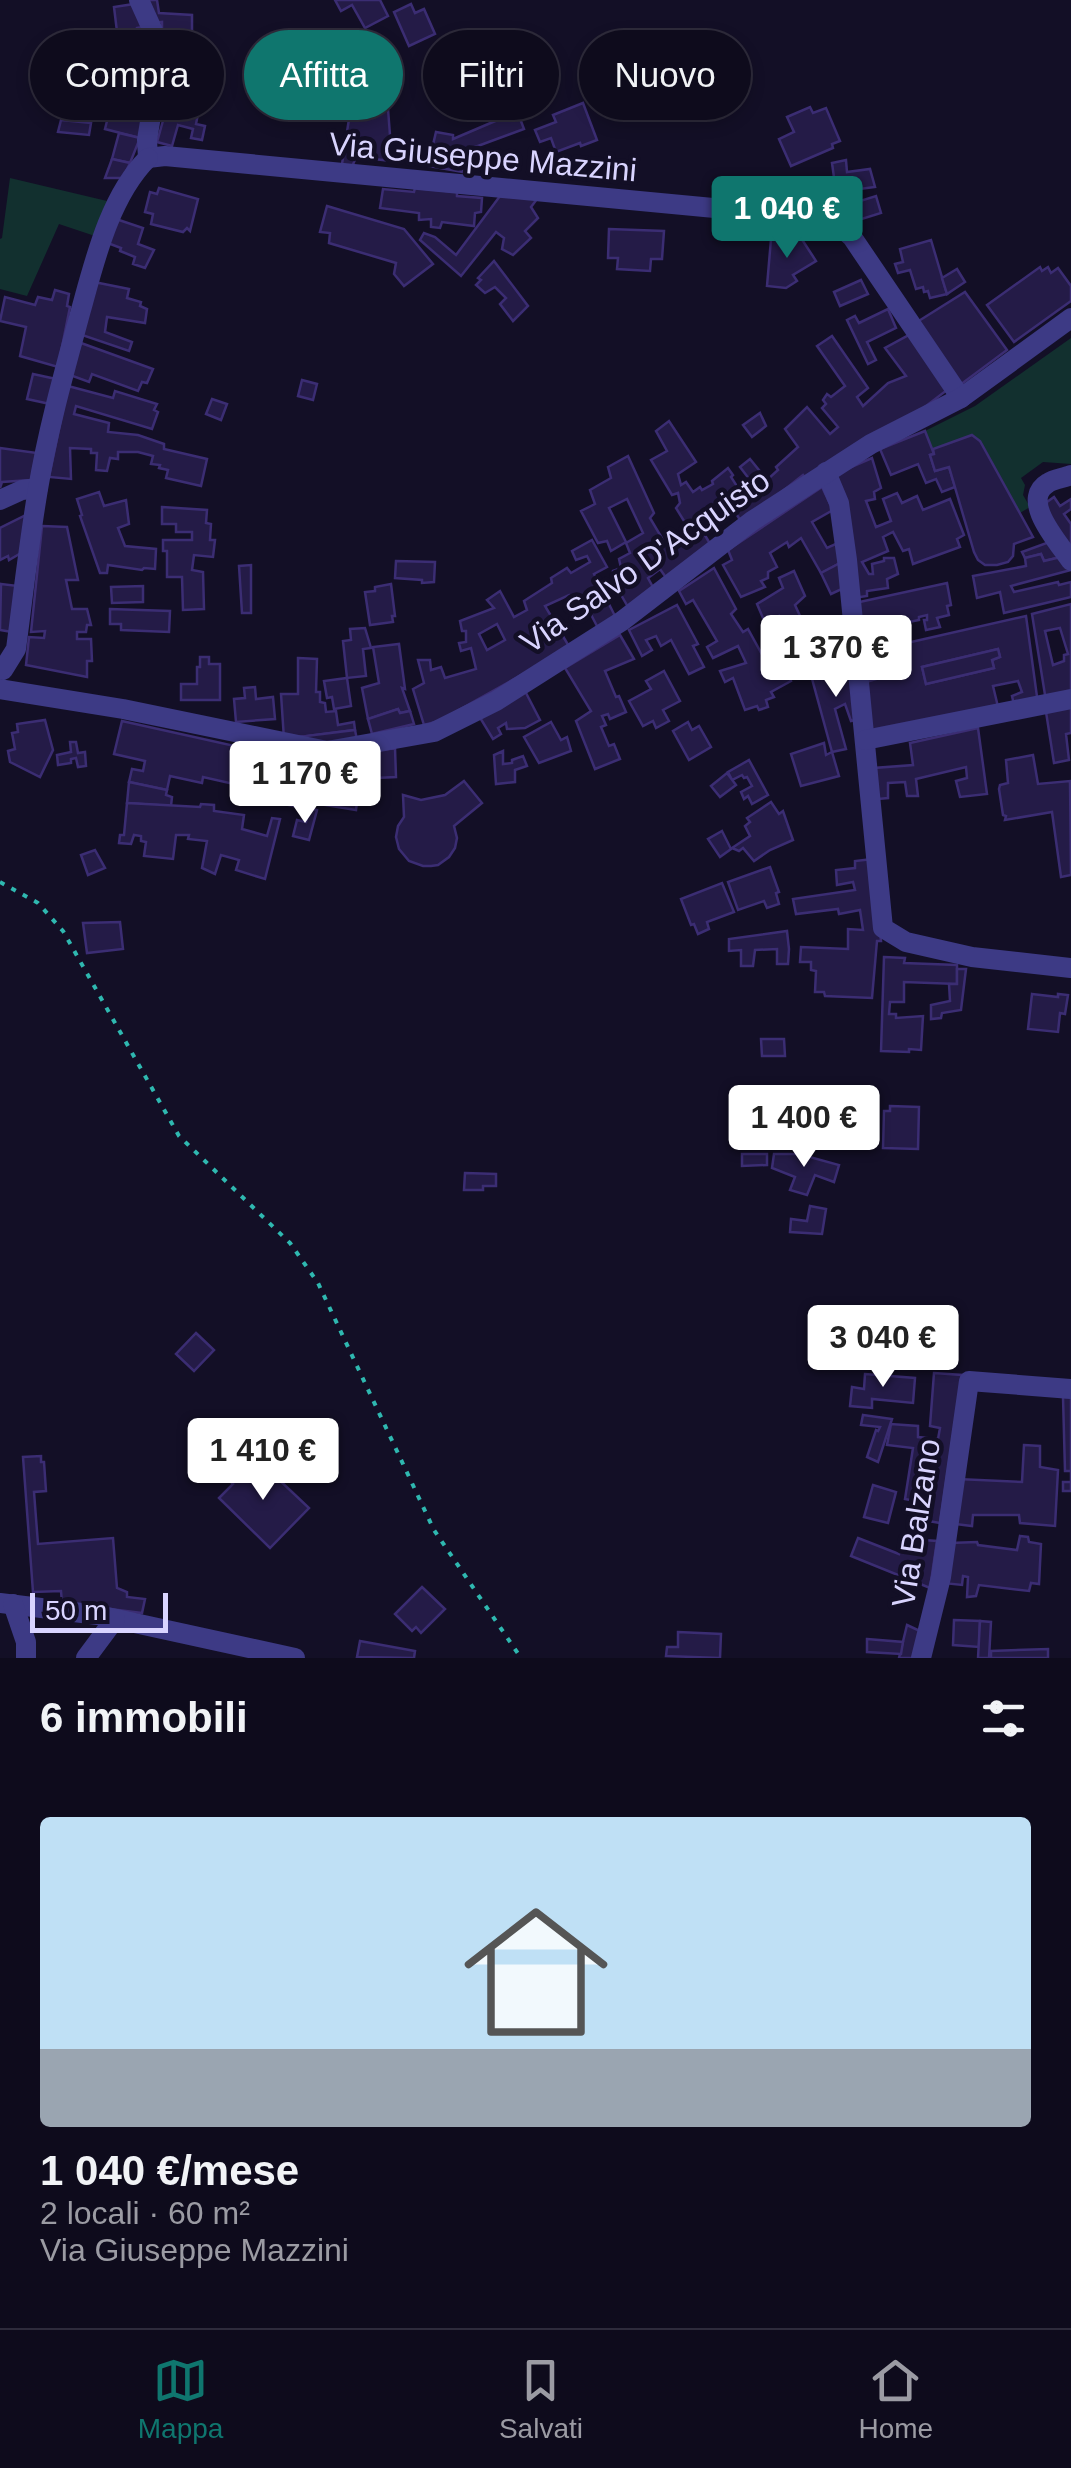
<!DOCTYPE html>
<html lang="it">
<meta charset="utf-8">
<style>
:root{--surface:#0e0b1c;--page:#1c1929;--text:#f1f3f6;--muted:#9b9ba3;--line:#2e2b3b;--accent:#0f766e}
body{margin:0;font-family:Helvetica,sans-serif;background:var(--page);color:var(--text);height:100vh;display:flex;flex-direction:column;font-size:38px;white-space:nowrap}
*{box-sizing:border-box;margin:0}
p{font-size:32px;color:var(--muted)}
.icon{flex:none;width:55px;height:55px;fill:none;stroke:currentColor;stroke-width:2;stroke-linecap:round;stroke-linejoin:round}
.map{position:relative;height:1658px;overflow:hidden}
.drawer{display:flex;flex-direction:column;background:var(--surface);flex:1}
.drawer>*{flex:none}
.hud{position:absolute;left:30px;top:30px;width:1012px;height:90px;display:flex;gap:20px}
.scale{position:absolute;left:30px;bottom:25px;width:138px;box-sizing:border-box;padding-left:10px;border:5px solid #d9d4ff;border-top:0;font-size:28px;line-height:35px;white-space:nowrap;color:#d9d4ff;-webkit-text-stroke:8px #130f26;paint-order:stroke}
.price{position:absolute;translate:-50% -85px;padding:0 22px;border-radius:10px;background:#fff;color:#222;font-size:32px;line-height:65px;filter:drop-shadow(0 2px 5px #0008)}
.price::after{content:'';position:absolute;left:50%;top:60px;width:30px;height:22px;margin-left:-15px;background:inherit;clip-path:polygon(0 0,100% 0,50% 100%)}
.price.selected{background:var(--accent);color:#fff}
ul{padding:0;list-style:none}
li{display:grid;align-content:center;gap:20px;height:530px;padding:0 40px}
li+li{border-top:2px solid var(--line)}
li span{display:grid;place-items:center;height:310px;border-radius:10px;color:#555}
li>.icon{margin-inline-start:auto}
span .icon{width:180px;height:180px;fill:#fffc;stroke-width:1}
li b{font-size:42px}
h2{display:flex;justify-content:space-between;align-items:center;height:120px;padding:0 40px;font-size:42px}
.chip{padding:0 35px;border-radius:45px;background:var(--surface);box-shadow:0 5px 15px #0003,0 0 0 2px var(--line);font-size:35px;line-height:90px}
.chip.selected{background:var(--accent);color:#fff}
.tab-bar{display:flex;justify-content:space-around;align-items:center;height:140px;border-top:2px solid var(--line);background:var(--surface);font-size:28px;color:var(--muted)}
.tab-bar a{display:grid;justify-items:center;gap:5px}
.tab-bar .selected{color:var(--accent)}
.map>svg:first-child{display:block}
.green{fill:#12302f}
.building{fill:#241b47;stroke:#3b2d73;stroke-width:2.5;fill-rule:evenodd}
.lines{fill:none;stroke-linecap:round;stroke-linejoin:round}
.path{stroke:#2fb8b0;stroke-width:4;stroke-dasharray:5 8;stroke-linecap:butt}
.minor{stroke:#3d3a85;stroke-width:20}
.labels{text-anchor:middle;stroke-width:9;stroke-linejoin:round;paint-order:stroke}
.street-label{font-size:32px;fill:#d9d4ff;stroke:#130f26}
</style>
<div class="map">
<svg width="1071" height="1658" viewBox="0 0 1071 1658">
<rect width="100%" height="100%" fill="#130f26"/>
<g class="green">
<polygon points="10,178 107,201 95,236 59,224 27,296 0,289 0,239 2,238"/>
<polygon points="1071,338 1071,464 1043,462 1021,478 1025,485 1023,495 1030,507 1020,513 980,441 972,435 933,449 925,431 975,406"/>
</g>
<g class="building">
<polygon points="147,0 157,0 159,13 192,15 192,47 162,47 162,22 152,23"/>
<polygon points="335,0 380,0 388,16 365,28 352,5 341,11"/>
<polygon points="134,4 142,27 137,28 138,39 118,40 114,7"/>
<polygon points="411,4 415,13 424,9 435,34 409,46 394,12"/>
<polygon points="288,65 300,65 300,71 309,71 309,88 300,88 300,93 257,93 257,68 288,68"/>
<polygon points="172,89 195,95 192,107 199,109 196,124 205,126 202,140 191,138 193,129 178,125 172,146 157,142"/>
<polygon points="95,94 112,98 111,104 146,113 140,138 105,129 107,121 89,116"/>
<polygon points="583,103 597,140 581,146 580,143 556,152 551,138 540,142 535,130 556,122 553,115"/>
<polygon points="351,106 365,106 365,111 388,109 392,161 356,157 352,167 342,164"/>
<polygon points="810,107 813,113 826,108 840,141 832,144 833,148 791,166 779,139 794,132 787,117"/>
<polygon points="516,108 524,129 467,150 463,172 412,163 415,146 432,149 436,132 453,135 453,139 507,116 505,112"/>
<polygon points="61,120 91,123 89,135 58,132"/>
<polygon points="119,133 140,138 130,163 112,159"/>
<polygon points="112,159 130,163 123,178 105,178"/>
<polygon points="846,160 847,172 870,169 875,187 836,192 832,163"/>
<polygon points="159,188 198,199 190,231 187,228 183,232 151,224 153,214 145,212 150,192 157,194"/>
<polygon points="415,188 457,192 457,196 482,198 481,212 475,213 474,226 442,222 440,228 431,227 431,219 419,220 419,213 380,208 383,189 414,192"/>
<polygon points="500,196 537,199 531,207 538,218 525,231 531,238 513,255 502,249 504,238 496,232 461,276 420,240 424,233 435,237 456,255"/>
<polygon points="876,196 881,213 852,222 844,206"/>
<polygon points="327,206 404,229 433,264 404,286 394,274 396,263 329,243 330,233 320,232"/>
<polygon points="113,218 143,228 138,244 154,250 145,268 133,264 135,257 120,251 121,248 105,242"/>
<polygon points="609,229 664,231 662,259 651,259 650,271 617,269 618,258 608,258"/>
<polygon points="783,236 801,238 816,261 793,275 797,281 786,288 767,286 771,239 783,240"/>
<polygon points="931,240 947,294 930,298 928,291 924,292 923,287 916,289 910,270 898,273 895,264 903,262 900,249"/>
<polygon points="494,261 528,306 513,321 500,304 506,298 495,287 485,293 476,285 481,280 478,278"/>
<polygon points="1040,267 1042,271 1048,267 1051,273 1058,268 1071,286 1071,301 1014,342 987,305"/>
<polygon points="957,269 965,282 947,294 942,278"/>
<polygon points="861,280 868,294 840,306 834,292"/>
<polygon points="94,282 129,289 127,298 141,302 140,306 147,309 145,323 107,317 105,332 132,342 129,351 82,335"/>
<polygon points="55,290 69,294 67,306 70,307 58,367 20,356 26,327 0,321 5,297 35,305 38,297 52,300"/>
<polygon points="965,292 1007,350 960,385 917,322"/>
<polygon points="888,309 896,328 867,342 876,360 868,364 847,320 855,316 859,323"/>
<polygon points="909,335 947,390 913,416 806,479 803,475 742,523 735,512 725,521 723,518 703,532 712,547 667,579 660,569 648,578 654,589 628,607 612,579 613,571 621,568 619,559 630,553 626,543 643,533 627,499 609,508 626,542 611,551 607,541 598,543 581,511 595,504 590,490 611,478 608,467 628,456 654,513 650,518 666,545 689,529 676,508 680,503 678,493 672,495 651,460 667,451 656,431 669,421 696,462 678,474 681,485 686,482 693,492 700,487 702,490 713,484 712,481 728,468 733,475 731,477 745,499 756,488 740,467 750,459 767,480 778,470 776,467 798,447 785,429 807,407 830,434 838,427 822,408 826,404 823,400 827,394 831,397 845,386 817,346 832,336 868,388 857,397 863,406 888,383 906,376 885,348"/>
<polygon points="81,343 153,369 147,383 142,382 138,391 92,374 89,382 70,375"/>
<polygon points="33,374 56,379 50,404 27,399"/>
<polygon points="302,380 317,384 313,400 298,396"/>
<polygon points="68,386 113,398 115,391 157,404 154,410 158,412 152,429 76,406 74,414 109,423 108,432 138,435 164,444 164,449 207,459 201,486 166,478 168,470 159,468 160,465 151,464 153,456 138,452 118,452 118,459 110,458 107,471 96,470 97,453 91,453 91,449 70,448 71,479 49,477"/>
<polygon points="212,399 227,404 221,420 206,414"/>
<polygon points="760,413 766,426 752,437 743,425"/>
<polygon points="925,431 934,454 930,455 935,471 949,467 955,487 942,492 936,479 926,483 918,464 891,475 880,449"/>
<polygon points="972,435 980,441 1033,537 1014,544 1013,556 1008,562 997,565 985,565 978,560 974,552 949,467 935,471 930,455 934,454 933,449"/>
<polygon points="0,448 37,453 31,480 2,482 0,488"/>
<polygon points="872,458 881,488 874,492 875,499 866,501 876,527 891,521 883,499 897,493 902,503 917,496 923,510 950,499 964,535 957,539 960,547 913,564 909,549 903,551 893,532 883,537 888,551 862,562 869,574 873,574 872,564 884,561 884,558 894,558 898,574 887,579 888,588 867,591 867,596 853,598 835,474"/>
<polygon points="822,487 833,510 812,522 827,548 840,542 842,562 821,573 801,538 789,547 787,542 770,553 777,567 768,572 768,578 761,581 765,587 741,597 723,565 732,560 728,550"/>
<polygon points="99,492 104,506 126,500 129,524 118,528 125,546 156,549 155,569 144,568 142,570 108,565 107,573 100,573 80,516 82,515 77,499"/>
<polygon points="1054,497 1060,506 1071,499 1071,509 1064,514 1071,524 1071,553 1046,518 1047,502"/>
<polygon points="162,507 207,510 206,523 211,524 210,540 215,540 213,557 194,555 192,570 203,572 204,609 183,610 182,577 167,577 167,551 163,551 163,540 192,540 192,532 176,532 176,524 162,524"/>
<polygon points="28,514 21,553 9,560 8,556 0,560 0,528"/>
<polygon points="42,526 67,527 78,580 66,580 72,609 87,609 91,625 87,625 86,632 77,632 77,639 91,639 92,661 87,661 87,677 26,665 29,637 44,638 45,631 31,632"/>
<path d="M592,540l15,27 -13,7 22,44 -17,12 -15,-29 -9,4 -6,-10 -24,11 25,42 -131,73 -15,4 -11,-36 11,-6 -6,-23h12l1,10 10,-3 4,11 31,-9 -5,-21 -10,3 -2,-8 7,-1v-11h-4l-2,-10 34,-13 -7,-8 13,-9 14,26 13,-7 -3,-9 28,-18 -1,-5 16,-10 4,5 19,-11 -3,-6 -11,4 -4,-9zM497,624l8,16 -18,10 -8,-16z"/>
<polygon points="1052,541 1061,557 1044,561 1041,554 1025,558 1022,552"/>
<polygon points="1041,554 1044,561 1061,557 1071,570 1011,586 1014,592 1058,582 1059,585 1071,582 1071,597 1004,613 1000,592 977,598 973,576 1026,566 1025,558"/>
<polygon points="396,561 435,562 434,582 422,583 422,580 395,578"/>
<polygon points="842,562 844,588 831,594 821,573"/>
<polygon points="251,565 251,613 242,613 239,566"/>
<polygon points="714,568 736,609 731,614 743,632 748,629 770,669 783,663 791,681 771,692 774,697 766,700 768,707 759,710 757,706 745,710 733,678 725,682 720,671 746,663 738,646 713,658 707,647 717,641 693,600 686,604 679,591"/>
<polygon points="794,571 805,596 795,605 800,616 795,620 799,626 787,633 779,616 769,623 763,618 757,604 783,588 779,578"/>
<polygon points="947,583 951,605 947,606 949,615 937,618 940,627 926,630 924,620 927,620 927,615 919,617 919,620 894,625 894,627 888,629 891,638 864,644 855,603"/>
<polygon points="1,584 18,586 12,632 0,630"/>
<polygon points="391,584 395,616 392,616 393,622 370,625 365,592 375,591 375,587"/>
<polygon points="143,586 143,602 112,603 111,587"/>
<path d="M1071,604v92l-25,5 -14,-87zM1060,628l8,26 -4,1v6l-11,4 -8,-34z"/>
<polygon points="677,605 698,644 693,646 704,667 689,674 671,640 661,646 656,636 646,640 652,650 642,656 629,630"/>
<polygon points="110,609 170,611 169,632 121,630 121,624 110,624"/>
<path d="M1026,616l12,88 -23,5 -3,-13 10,-4 -4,-11 -25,5 6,25 -130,24 -6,-52 20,-6 -7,-27zM998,649l2,8 -8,3 2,8 -68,16 -4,-17z"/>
<polygon points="840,625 845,656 810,665 800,636"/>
<polygon points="365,628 371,648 363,649 366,676 347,678 343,641 351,640 350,629"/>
<polygon points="620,635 634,659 605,671 616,697 619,696 626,712 610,719 608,714 602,716 606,725 601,727 609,746 614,744 620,759 595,769 576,721 591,711 565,668"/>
<polygon points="399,644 405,689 402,688 410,711 400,713 398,709 368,719 362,688 379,683 373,647"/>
<polygon points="998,649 1000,657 992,660 994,668 926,684 922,667"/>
<polygon points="200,657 209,657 209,664 220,664 220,700 181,700 181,684 197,684 197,667 200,667"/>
<polygon points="298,658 317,659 316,692 320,692 320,702 325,703 326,712 336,711 338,725 354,722 355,730 284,739 281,694 298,694"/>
<polygon points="849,662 860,719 851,721 845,704 835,709 846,749 832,752 811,675"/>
<polygon points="664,671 680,701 663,710 669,721 656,728 653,721 643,726 629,701 651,689 646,681"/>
<polygon points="347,678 351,706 334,709 332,697 327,698 324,681"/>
<polygon points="255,687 256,699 273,697 275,719 236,722 234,699 245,698 244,688"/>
<polygon points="525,691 540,720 525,728 507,729 506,723 498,728 501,734 493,739 479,716"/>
<polygon points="1071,706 1071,733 1066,734 1069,760 1054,763 1046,712"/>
<polygon points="398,709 400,713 410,711 414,724 372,734 368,719"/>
<polygon points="45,720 53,750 40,777 10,762 8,751 15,749 12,733 18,732 17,724"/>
<polygon points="122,721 284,757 280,775 273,773 269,792 203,777 202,783 170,776 167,790 129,782 132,769 143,771 145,761 114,754"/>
<polygon points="551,722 561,740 567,737 571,751 539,763 524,737"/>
<polygon points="688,722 692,730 699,726 711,747 689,760 673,731"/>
<polygon points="978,728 987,794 960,797 956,781 967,778 966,767 916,779 918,796 907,796 905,782 888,783 888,798 878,799 874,768 913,765 910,743"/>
<polygon points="355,730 357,740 297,744 298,737"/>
<polygon points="70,742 76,742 78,753 85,752 86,766 78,767 76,758 71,759 71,763 58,765 57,755 71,752"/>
<polygon points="824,743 826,755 832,752 839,776 801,786 791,754"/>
<polygon points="395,748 396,777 376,778 375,795 358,795 356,810 325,805 324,792 355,790 354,782 326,784 327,776 316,777 311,774 303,808 284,804 295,757 313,760 346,757"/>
<polygon points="503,751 503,764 512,763 512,760 523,756 527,766 515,770 515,782 496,784 494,755"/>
<polygon points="1033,755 1038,784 1070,781 1071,875 1061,877 1052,812 1005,820 1006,816 1003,815 999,789 1000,785 1008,783 1006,760"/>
<polygon points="749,760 768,795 752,804 748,796 744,799 741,792 752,786 747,777 744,778 742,775 732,780 728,772"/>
<polygon points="727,773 736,785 720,797 711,786"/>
<polygon points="464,781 482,803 454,826 457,838 455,848 449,857 438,865 431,866 423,866 409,861 399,849 396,837 398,826 404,817 403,795 421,800 445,795"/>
<polygon points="129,782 167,790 166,795 172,797 171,806 127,803"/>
<polygon points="771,802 779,814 783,811 793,840 770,850 754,861 743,848 739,851 732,848 750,836 745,826 750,822 747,818"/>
<polygon points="127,803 200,807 201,804 214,805 214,811 244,815 242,829 267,836 272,818 280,819 265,879 236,870 239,860 221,855 215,874 202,868 207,841 188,839 189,835 176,835 173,859 144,856 146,842 141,841 141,836 134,835 131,844 119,843 120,835 124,835"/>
<polygon points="310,808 317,810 309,840 293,836 297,820 306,822"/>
<polygon points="722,831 731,849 720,857 708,839"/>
<polygon points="95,850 105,868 88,875 81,855"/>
<polygon points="873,859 881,941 877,941 872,998 825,996 824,992 815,992 816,971 811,970 811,962 800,962 801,947 848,949 848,929 863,930 860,910 839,914 838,909 796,914 793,899 855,890 853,882 837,885 836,870 855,868 855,861"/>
<polygon points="770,867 779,892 776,893 779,904 767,908 764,901 738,910 728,882"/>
<polygon points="722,883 734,912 707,922 709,929 698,934 694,924 691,925 681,899"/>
<polygon points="120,922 123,949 87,953 83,923"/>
<polygon points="787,931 789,949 788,964 777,964 777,949 755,950 753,966 741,966 741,950 729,951 729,939"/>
<polygon points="884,957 905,958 904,963 957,965 957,984 904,982 904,1002 890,1002 889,1014 896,1014 896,1018 923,1016 921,1050 909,1049 909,1052 881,1051"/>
<polygon points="957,969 966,969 961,1010 942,1013 941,1018 931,1019 931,1005 950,1001 949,984 957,984"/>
<polygon points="1032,994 1058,997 1058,994 1068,995 1065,1014 1060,1013 1058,1032 1028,1029"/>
<polygon points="761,1039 784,1039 785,1056 762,1056"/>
<polygon points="890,1106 919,1107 918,1149 883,1148 884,1111 890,1111"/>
<polygon points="742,1154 767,1154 767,1165 742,1166"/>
<polygon points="774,1154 799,1154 839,1165 834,1182 815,1175 807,1195 790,1190 795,1177 772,1168"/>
<polygon points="465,1173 496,1174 496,1186 483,1186 483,1190 464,1190"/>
<polygon points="810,1206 826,1209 822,1234 790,1232 791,1219 807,1221"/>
<polygon points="196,1333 214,1350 194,1371 176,1354"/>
<polygon points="934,1373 962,1375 940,1523 917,1519 920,1502 905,1499 913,1448 887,1445 891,1424 918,1426 918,1437 938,1439 940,1428 930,1426"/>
<polygon points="865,1374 915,1378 913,1403 872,1399 872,1408 850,1406 852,1387 864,1389"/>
<polygon points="1063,1397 1071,1397 1071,1491 1063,1491 1063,1482 1071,1482 1071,1471 1065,1471"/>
<polygon points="863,1415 892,1419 878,1462 867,1457 876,1430 878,1431 880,1427 861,1425"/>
<polygon points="1024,1445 1040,1446 1040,1467 1058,1470 1055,1526 1020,1523 1019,1515 973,1515 972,1526 955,1524 958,1479 1022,1482"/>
<polygon points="41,1456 41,1462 44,1462 46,1491 34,1492 38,1544 113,1538 117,1588 127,1592 127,1597 145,1599 142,1613 62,1603 61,1591 33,1592 23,1457"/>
<polygon points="255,1457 309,1508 270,1548 219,1498 233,1484 231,1482"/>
<polygon points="873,1485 896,1492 888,1523 864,1517"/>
<polygon points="1020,1536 1028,1537 1029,1542 1041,1544 1039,1584 1031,1583 1029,1591 979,1585 976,1596 967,1597 968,1577 963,1576 962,1585 943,1583 950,1543 977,1542 978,1545 1017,1550"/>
<polygon points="858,1538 899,1554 902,1543 910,1544 910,1539 937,1541 930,1588 851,1556"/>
<polygon points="422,1587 445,1609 421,1633 416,1627 412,1631 395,1614"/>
<polygon points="954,1620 980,1621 979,1647 953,1645"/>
<polygon points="980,1621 991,1622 989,1658 978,1658"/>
<polygon points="907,1625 920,1631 914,1658 899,1658"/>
<polygon points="678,1632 721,1634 720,1658 666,1656 667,1647 678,1647"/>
<polygon points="867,1639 903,1642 901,1654 867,1652"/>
<polygon points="360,1641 415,1651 414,1658 357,1657"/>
<polygon points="1048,1649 1048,1658 991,1658 991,1651"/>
</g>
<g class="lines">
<polyline class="path" points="0,882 38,903 63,931 179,1136 290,1243 318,1283 434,1530 519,1655 519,1658"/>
<g class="minor">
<polyline points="139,0 153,31 153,64 156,86 147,140 148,158"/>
<polyline points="148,158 165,156 819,218 836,223 852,237 961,398"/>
<polyline points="826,472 839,503 847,560 883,928 906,942 972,957 1071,968"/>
<path d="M1071,475c-7,3 -17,4 -23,8 -29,17 11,60 23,78"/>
<polyline points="0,500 22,490 38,488"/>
<path d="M3,670l13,-21c7,-53 13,-107 22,-160 10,-60 27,-120 43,-179 14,-51 29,-114 67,-152"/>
<polyline points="0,689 123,709 327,751 434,732 496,701 622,621 752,521 871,444 961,398 1071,318"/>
<polyline points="865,740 1071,699"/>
<polyline points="0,1603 98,1615 295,1658"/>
<polyline points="13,1604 26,1642 26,1658"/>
<polyline points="86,1658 115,1619"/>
<polyline points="921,1658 941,1577 969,1381 1071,1389"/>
</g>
</g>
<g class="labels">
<g class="street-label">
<text transform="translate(483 157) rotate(5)" y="11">Via Giuseppe Mazzini</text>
<text transform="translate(645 561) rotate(-35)" y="11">Via Salvo D'Acquisto</text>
<text transform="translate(916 1523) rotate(-81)" y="11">Via Balzano</text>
</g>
</g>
</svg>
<div class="scale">50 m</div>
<b class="price selected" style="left:787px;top:261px">1 040 €</b>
<b class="price" style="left:836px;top:700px">1 370 €</b>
<b class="price" style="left:305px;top:826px">1 170 €</b>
<b class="price" style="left:804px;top:1170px">1 400 €</b>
<b class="price" style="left:883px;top:1390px">3 040 €</b>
<b class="price" style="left:263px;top:1503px">1 410 €</b>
<div class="hud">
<a class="chip">Compra</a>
<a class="chip selected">Affitta</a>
<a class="chip">Filtri</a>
<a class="chip">Nuovo</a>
</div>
</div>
<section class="drawer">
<h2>6 immobili<svg class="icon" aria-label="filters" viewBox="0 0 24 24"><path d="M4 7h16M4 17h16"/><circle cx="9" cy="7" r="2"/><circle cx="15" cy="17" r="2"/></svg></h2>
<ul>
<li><span style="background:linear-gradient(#bfe0f5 75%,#9aa5b1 0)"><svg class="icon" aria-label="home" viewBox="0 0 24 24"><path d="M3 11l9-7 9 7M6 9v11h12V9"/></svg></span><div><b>1 040 €/mese</b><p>2 locali · 60 m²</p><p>Via Giuseppe Mazzini</p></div></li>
</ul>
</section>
<nav class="tab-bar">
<a class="selected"><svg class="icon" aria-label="map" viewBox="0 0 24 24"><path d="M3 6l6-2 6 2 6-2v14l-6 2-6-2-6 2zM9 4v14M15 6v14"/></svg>Mappa</a>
<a><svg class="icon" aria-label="saved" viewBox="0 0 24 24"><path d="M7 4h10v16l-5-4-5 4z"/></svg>Salvati</a>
<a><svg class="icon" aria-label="home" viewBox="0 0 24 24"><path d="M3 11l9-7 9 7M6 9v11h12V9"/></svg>Home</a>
</nav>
